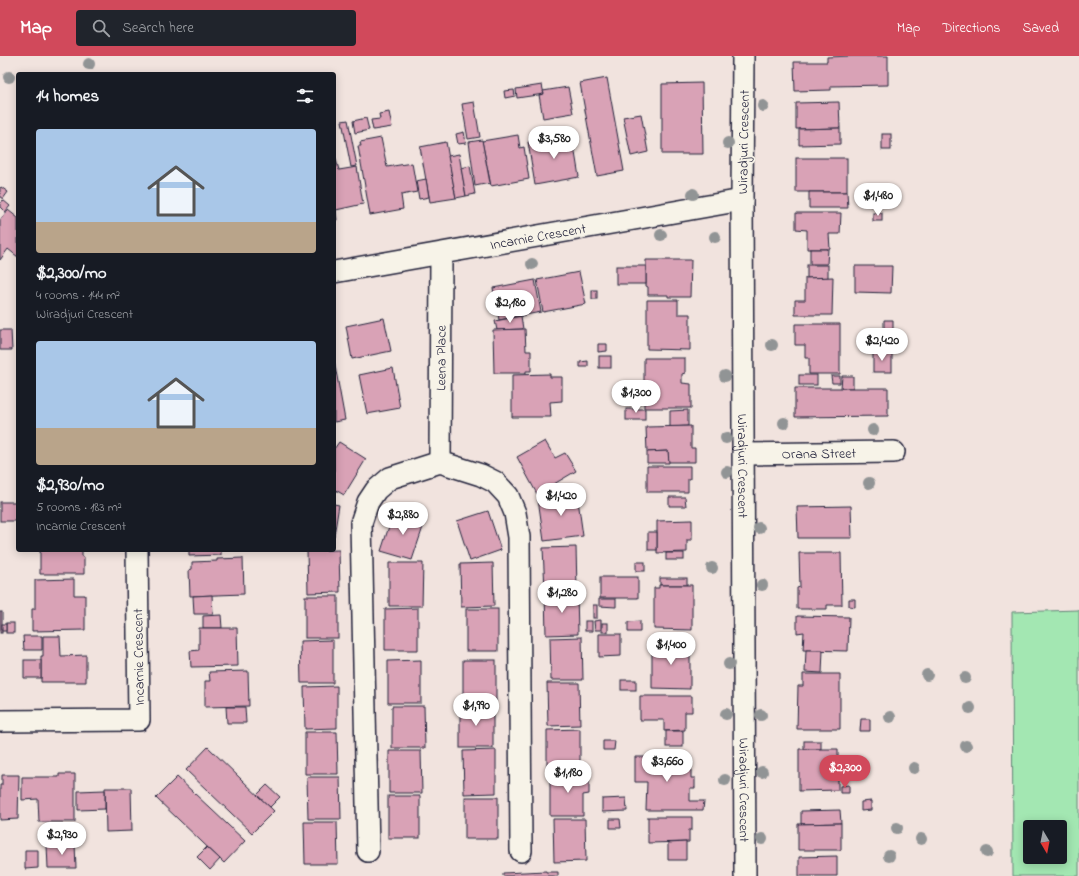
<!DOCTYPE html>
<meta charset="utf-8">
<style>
:root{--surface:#171b24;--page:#20242c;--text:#f1f3f6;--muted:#9ea1a6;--accent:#d1495b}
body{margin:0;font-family:"Indie Flower",sans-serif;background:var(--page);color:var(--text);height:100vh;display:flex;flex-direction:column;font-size:15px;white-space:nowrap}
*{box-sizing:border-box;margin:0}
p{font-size:13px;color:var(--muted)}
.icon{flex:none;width:22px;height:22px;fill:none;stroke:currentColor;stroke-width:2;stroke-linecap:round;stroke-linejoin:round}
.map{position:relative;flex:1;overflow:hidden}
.drawer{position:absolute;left:16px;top:16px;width:320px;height:480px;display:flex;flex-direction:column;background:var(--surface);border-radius:4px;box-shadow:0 2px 10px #0003}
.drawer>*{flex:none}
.needle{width:26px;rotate:170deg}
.tools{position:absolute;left:1023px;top:764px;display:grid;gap:8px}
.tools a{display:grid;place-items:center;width:44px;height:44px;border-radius:4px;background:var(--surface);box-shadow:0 2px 10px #0003;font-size:20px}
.price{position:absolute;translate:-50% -34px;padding:0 9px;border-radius:14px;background:#fff;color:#222;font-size:13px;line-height:26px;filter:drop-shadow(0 1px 2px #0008)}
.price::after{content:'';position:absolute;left:50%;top:24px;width:12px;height:9px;margin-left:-6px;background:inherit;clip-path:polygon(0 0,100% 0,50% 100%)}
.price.current{background:var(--accent);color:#fff}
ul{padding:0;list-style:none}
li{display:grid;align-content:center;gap:8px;height:212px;padding:0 20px}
li span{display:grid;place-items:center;height:124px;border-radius:4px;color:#555}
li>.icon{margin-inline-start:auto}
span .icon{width:72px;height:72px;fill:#fffc;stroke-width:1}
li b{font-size:17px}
h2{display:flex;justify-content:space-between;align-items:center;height:48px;padding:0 20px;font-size:17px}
header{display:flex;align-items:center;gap:24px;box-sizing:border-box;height:56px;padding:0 20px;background:var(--accent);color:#fff}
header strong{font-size:19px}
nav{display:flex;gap:22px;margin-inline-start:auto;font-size:14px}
.search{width:280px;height:36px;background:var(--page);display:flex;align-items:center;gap:10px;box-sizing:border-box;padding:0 14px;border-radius:4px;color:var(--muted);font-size:15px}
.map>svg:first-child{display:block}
.green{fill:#a3e7b2;stroke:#628476;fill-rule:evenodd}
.building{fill:#d9a2b6;stroke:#22223b}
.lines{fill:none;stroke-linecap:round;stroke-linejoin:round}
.minor-casing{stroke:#22223b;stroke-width:24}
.minor{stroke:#f7f3e8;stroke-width:21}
.tree{fill:#919495}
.labels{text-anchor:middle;stroke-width:3.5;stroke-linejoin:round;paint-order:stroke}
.street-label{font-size:14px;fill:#22223b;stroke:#f7f3e8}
</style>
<header>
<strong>Map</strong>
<div class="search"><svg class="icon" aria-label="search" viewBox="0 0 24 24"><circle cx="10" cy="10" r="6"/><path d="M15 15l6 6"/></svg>Search here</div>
<nav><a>Map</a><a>Directions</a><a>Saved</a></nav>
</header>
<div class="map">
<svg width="1079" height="820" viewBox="0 0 1079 820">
<rect width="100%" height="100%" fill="#f1e3de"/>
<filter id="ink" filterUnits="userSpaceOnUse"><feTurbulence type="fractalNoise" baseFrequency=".025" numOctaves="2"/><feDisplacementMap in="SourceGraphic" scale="8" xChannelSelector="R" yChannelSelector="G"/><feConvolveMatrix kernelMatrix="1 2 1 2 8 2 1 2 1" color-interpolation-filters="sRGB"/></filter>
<g filter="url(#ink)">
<path class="green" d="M1079,554v266h-66l-1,-264zM1030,771h30v30h-30z"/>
<g class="building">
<polygon points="852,0 888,0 888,29 831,30 831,34 795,35 794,6 827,6 827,1"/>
<polygon points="607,22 624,115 597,120 580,27"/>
<polygon points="702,27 703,98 662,98 662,28"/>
<polygon points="542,29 544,38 517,42 516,33"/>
<polygon points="568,31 573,57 543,62 539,39 544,38 543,35"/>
<polygon points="514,34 515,40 505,42 504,35"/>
<polygon points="474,46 480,81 468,83 462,48"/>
<polygon points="839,46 840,72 796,73 796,47"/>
<polygon points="389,56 392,71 373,74 371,64 380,63 379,58"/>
<polygon points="641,58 648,96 631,100 623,61"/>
<polygon points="366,62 369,74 355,77 353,65"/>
<polygon points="348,64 357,110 351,111 342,65"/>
<polygon points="840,72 840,88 799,89 799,73"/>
<polygon points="464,76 466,87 458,88 456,78"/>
<polygon points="572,78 579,121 535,129 528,86"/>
<rect x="882" y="78" width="9" height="16"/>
<polygon points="518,79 520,92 524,91 529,123 491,130 482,85"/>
<polygon points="381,82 387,111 412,107 417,136 401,139 403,153 370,159 358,90 361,90 360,86"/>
<polygon points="482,84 490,127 475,130 469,86"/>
<polygon points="446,86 456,142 430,146 420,91"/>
<polygon points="334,96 339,114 357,111 363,148 336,154 337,164 334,165"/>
<polygon points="459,98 466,140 456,142 448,100"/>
<rect x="796" y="102" width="51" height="34"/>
<polygon points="470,110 475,138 466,140 461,112"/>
<polygon points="426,123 429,141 419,143 416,125"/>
<polygon points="1,131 8,136 3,143 0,141 0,132"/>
<polygon points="809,136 847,136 848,152 809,152"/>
<polygon points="871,139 890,139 890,149 871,150"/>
<polygon points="3,144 10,150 5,156 0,151 0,148"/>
<polygon points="8,154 18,162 18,201 8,193 0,204 0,164"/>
<polygon points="796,157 841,157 840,178 829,178 830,193 807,193 807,174 796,173"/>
<rect x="873" y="157" width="9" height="8"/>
<polygon points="810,193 828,193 827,208 810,208"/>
<polygon points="646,204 691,204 690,241 668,241 668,239 648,239 648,231 646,230"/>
<rect x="807" y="209" width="21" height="13"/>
<rect x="616" y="210" width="30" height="18"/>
<polygon points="855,210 892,210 891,237 855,236"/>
<polygon points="579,216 586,248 543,256 537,224"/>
<polygon points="833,221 832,259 795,259 795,244 805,244 805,222"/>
<polygon points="535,224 541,256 499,264 493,232"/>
<rect x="592" y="234" width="5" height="9"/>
<polygon points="647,244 678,244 678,258 690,258 690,294 647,293"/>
<polygon points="521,260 523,273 497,274 495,265"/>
<polygon points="384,262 391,295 352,303 346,270"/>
<polygon points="884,264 893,264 893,279 884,280"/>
<polygon points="795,268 840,268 840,318 809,318 809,302 805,302 805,289 795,289"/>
<polygon points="525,273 526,295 531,295 531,315 526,315 526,317 494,317 493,274"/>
<polygon points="0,274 11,274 12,294 0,294"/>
<polygon points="598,288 607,288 607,295 598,296"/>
<rect x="873" y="297" width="19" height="19"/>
<rect x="599" y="300" width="12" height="12"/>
<polygon points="644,302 685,302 685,317 682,318 682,327 691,328 691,352 644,352"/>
<polygon points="334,304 345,364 334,366"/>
<polygon points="588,305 588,311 580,311 580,306"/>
<polygon points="393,312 400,352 367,358 359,319"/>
<polygon points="550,318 550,321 562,321 562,345 550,346 551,361 512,361 512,319"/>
<rect x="799" y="319" width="18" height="10"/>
<polygon points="831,320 840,320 840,327 832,327"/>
<polygon points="842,320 853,320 853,332 841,332"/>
<polygon points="795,332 888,332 888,360 795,361"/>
<rect x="626" y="353" width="19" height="11"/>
<polygon points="688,354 688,370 670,371 670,355"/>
<polygon points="691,370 691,392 695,392 695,406 668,406 668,395 647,396 646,371"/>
<polygon points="545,385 555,402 565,397 576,415 537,438 517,401"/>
<polygon points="339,386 366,403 344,439 334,433 334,393"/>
<polygon points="668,395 669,407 647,407 647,396"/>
<polygon points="647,410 690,410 690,423 688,423 688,436 647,436"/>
<polygon points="577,437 583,480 544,485 538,443"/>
<polygon points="669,441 685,441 686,450 669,450"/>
<rect x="0" y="446" width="18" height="19"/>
<polygon points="334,448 339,449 334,480"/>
<polygon points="851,450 852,482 798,482 797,451"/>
<polygon points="394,455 425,465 412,504 381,495"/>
<polygon points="488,455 501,494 470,505 457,465"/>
<polygon points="692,464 692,484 687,484 687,496 657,497 657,465"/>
<rect x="648" y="476" width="9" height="18"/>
<polygon points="576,491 577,533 545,534 543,492"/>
<polygon points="41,494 82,494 82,501 84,501 84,518 40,518 40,496 41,496"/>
<polygon points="189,494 221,494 221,499 189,500"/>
<polygon points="339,494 340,536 308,537 307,495"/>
<rect x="666" y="497" width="18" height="7"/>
<polygon points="799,497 841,497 842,549 827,549 827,553 797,553 797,532 800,531"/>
<polygon points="243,502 244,538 190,540 189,514 192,513 192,506 217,505 217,503"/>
<rect x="636" y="506" width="9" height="9"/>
<polygon points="389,507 423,507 422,550 389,550"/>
<polygon points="493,507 494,550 461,551 460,508"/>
<rect x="600" y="521" width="38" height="21"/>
<rect x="660" y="522" width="27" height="7"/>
<polygon points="74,523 74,539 85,539 85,574 32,575 32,553 35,553 35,524"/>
<polygon points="659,529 692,529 692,574 654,573 654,532 659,532"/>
<polygon points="577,536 578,578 546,579 545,537"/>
<polygon points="212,539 213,558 194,558 193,540"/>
<rect x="305" y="540" width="33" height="42"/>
<polygon points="599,543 616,543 616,551 599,550"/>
<polygon points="849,543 855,543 855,551 849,550"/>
<rect x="593" y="549" width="4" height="13"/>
<polygon points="418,552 418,594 385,594 385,553"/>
<rect x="466" y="553" width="32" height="42"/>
<rect x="0" y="556" width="2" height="21"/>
<polygon points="221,559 222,572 203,572 203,560"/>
<polygon points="797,560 849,561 848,595 803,594 804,576 797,577"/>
<polygon points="601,564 601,574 595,574 594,565"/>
<rect x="585" y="565" width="7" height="10"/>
<polygon points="640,565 640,576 628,576 628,566"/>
<rect x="6" y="567" width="8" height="10"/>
<rect x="602" y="567" width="6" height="9"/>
<rect x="2" y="568" width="4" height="7"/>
<polygon points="199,572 237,572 238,610 191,611 190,595 199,594"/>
<polygon points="599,578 621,578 621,600 599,601"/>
<rect x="669" y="579" width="17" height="8"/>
<polygon points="23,580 42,580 42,594 24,594"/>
<polygon points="43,580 60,580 61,600 86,599 86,626 41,626 41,600 43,600"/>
<polygon points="582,581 583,624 551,624 550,582"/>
<polygon points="333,584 333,627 301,627 300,585"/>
<polygon points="665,587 690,587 690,633 652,632 652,589 665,589"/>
<polygon points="806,594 823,594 822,617 805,616"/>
<rect x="24" y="604" width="17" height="18"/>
<polygon points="421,604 421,647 388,647 388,605"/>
<rect x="463" y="604" width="33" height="42"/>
<polygon points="248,615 249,650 205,651 205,625 210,625 209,616"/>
<polygon points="803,618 840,618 840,673 797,673 798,630 803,630"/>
<rect x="621" y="624" width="15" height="10"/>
<polygon points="547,627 579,627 580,669 548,670"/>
<polygon points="337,630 337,672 305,673 304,631"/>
<polygon points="640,640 692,640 692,656 685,656 685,674 664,675 664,664 640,664"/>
<polygon points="392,650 424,650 425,692 392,692"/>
<rect x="460" y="650" width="33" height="42"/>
<polygon points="226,651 245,651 246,667 227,667"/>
<polygon points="861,663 870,663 870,675 860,675"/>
<polygon points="580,673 580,714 547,715 547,674"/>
<rect x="666" y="675" width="17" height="16"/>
<polygon points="305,676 337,676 338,718 305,718"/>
<polygon points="603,685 615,685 614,694 603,694"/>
<rect x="804" y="685" width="17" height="8"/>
<polygon points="208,691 274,755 252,777 186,714"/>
<polygon points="799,693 838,693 838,734 799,735"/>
<polygon points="496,694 496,737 464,738 463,695"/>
<polygon points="389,695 421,695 422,737 389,737"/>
<polygon points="635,701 691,701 691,722 695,722 695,732 690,732 690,745 704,745 703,754 646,754 647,726 635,726"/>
<polygon points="583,717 583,719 589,719 589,738 583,739 583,760 550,760 550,718"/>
<polygon points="59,718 75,718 75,766 39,766 38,743 22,744 22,721 59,721"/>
<polygon points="2,719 19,719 18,763 0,764 0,729 2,729"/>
<polygon points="177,721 245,785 224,807 156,742"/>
<polygon points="307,721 340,721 341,763 308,763"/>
<polygon points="267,729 280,741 270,751 257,739"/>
<polygon points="849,729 849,737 840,737 840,730"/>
<polygon points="105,732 131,732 132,775 106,776"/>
<polygon points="105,734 105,753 78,754 78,735"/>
<rect x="388" y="740" width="32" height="42"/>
<rect x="465" y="741" width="33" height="42"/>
<polygon points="626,742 627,755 602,756 602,743"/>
<polygon points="871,745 871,754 861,755 861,746"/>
<polygon points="840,754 841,767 801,768 801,755"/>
<polygon points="648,761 692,761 692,774 689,774 689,786 648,787"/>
<polygon points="553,763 585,763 586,805 554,806"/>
<polygon points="610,763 620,763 621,772 610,772"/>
<polygon points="304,766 337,766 338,808 305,808"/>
<polygon points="841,767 841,794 798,794 798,768"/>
<polygon points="686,786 686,804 668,804 668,787"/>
<polygon points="75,788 76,812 48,812 47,789"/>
<polygon points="207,791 220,803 210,814 197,801"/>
<polygon points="25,794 38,794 38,812 25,813"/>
<polygon points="837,800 837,820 799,820 799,801"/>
<polygon points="546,815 546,816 558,816 558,820 503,820 503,817"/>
</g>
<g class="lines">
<g class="minor-casing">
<g id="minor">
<path id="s1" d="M743,0l-1,144 3,676"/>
<path id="s2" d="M334,216l408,-72"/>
<path id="s3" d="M744,398l150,-2"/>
<path id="s4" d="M440,406l1,-208"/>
<polyline points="0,665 139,664 137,494"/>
<polyline points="368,795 361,467 368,446 376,434 390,422 440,406 481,419 495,426 508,440 515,457 519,481 521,795"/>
</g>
</g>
<use href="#minor" class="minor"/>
</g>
<g class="tree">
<circle cx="89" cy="8" r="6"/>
<circle cx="9" cy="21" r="6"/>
<circle cx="763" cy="50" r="6"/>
<circle cx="728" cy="87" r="6"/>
<circle cx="693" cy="138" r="6"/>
<circle cx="661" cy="179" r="6"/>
<circle cx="715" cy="181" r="6"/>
<circle cx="532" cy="208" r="6"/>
<circle cx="772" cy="289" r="6"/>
<circle cx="725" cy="320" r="6"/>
<circle cx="784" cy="367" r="6"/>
<circle cx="873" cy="374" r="6"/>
<circle cx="726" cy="382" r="6"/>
<circle cx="727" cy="416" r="6"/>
<circle cx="869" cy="427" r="6"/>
<circle cx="759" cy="472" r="6"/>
<circle cx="712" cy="512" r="6"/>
<circle cx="762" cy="529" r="6"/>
<circle cx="729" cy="608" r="6"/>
<circle cx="927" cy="619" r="6"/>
<circle cx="965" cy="622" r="6"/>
<circle cx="970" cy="652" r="6"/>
<circle cx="726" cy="658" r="6"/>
<circle cx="761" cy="659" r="6"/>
<circle cx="890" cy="661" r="6"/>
<circle cx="966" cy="690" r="6"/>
<circle cx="914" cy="712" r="6"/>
<circle cx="762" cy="716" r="6"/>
<circle cx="725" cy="724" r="6"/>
<circle cx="897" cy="772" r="6"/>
<circle cx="762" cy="783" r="6"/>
<circle cx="921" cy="783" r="6"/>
<circle cx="987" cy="796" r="6"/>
<circle cx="889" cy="800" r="6"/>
</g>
</g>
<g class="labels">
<g class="street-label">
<text transform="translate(743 86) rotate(-89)" y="5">Wiradjuri Crescent</text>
<text dy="5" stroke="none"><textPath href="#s2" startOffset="207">Incarnie Crescent</textPath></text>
<text dy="5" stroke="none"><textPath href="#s4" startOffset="104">Leena Place</textPath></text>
<text dy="5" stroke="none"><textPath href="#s3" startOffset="75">Orana Street</textPath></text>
<text dy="5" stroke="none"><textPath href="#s1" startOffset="410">Wiradjuri Crescent</textPath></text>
<text transform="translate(138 601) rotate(-91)" y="5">Incarnie Crescent</text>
<text dy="5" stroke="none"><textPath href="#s1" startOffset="734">Wiradjuri Crescent</textPath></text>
</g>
</g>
</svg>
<div class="tools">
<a><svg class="needle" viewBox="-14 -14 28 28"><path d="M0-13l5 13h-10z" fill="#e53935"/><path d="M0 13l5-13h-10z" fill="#9ea1a6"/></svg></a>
</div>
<b class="price" style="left:554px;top:104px">$3,580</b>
<b class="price" style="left:878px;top:161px">$1,480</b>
<b class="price" style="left:510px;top:268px">$2,180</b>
<b class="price" style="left:882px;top:306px">$2,420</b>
<b class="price" style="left:636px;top:358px">$1,300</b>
<b class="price" style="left:561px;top:461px">$1,420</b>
<b class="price" style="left:403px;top:480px">$2,880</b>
<b class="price" style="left:562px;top:558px">$1,280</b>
<b class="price" style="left:671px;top:610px">$1,400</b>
<b class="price" style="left:476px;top:671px">$1,990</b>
<b class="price" style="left:667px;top:727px">$3,660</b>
<b class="price current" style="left:845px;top:733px">$2,300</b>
<b class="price" style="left:568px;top:738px">$1,180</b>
<b class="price" style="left:62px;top:800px">$2,930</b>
<section class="drawer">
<h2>14 homes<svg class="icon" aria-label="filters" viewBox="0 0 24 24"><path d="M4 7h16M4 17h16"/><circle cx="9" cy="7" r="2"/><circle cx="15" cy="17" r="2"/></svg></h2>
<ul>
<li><span style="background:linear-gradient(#a9c7e8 75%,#b9a48a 0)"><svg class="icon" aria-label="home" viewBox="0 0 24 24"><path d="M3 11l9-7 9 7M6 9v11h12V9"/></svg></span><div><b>$2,300/mo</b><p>4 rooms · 144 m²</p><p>Wiradjuri Crescent</p></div></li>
<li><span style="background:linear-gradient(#a9c7e8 70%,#b9a48a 0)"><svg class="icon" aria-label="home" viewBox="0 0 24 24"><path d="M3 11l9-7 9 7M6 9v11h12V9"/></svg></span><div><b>$2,930/mo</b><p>5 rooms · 183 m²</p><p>Incarnie Crescent</p></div></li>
</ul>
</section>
</div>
